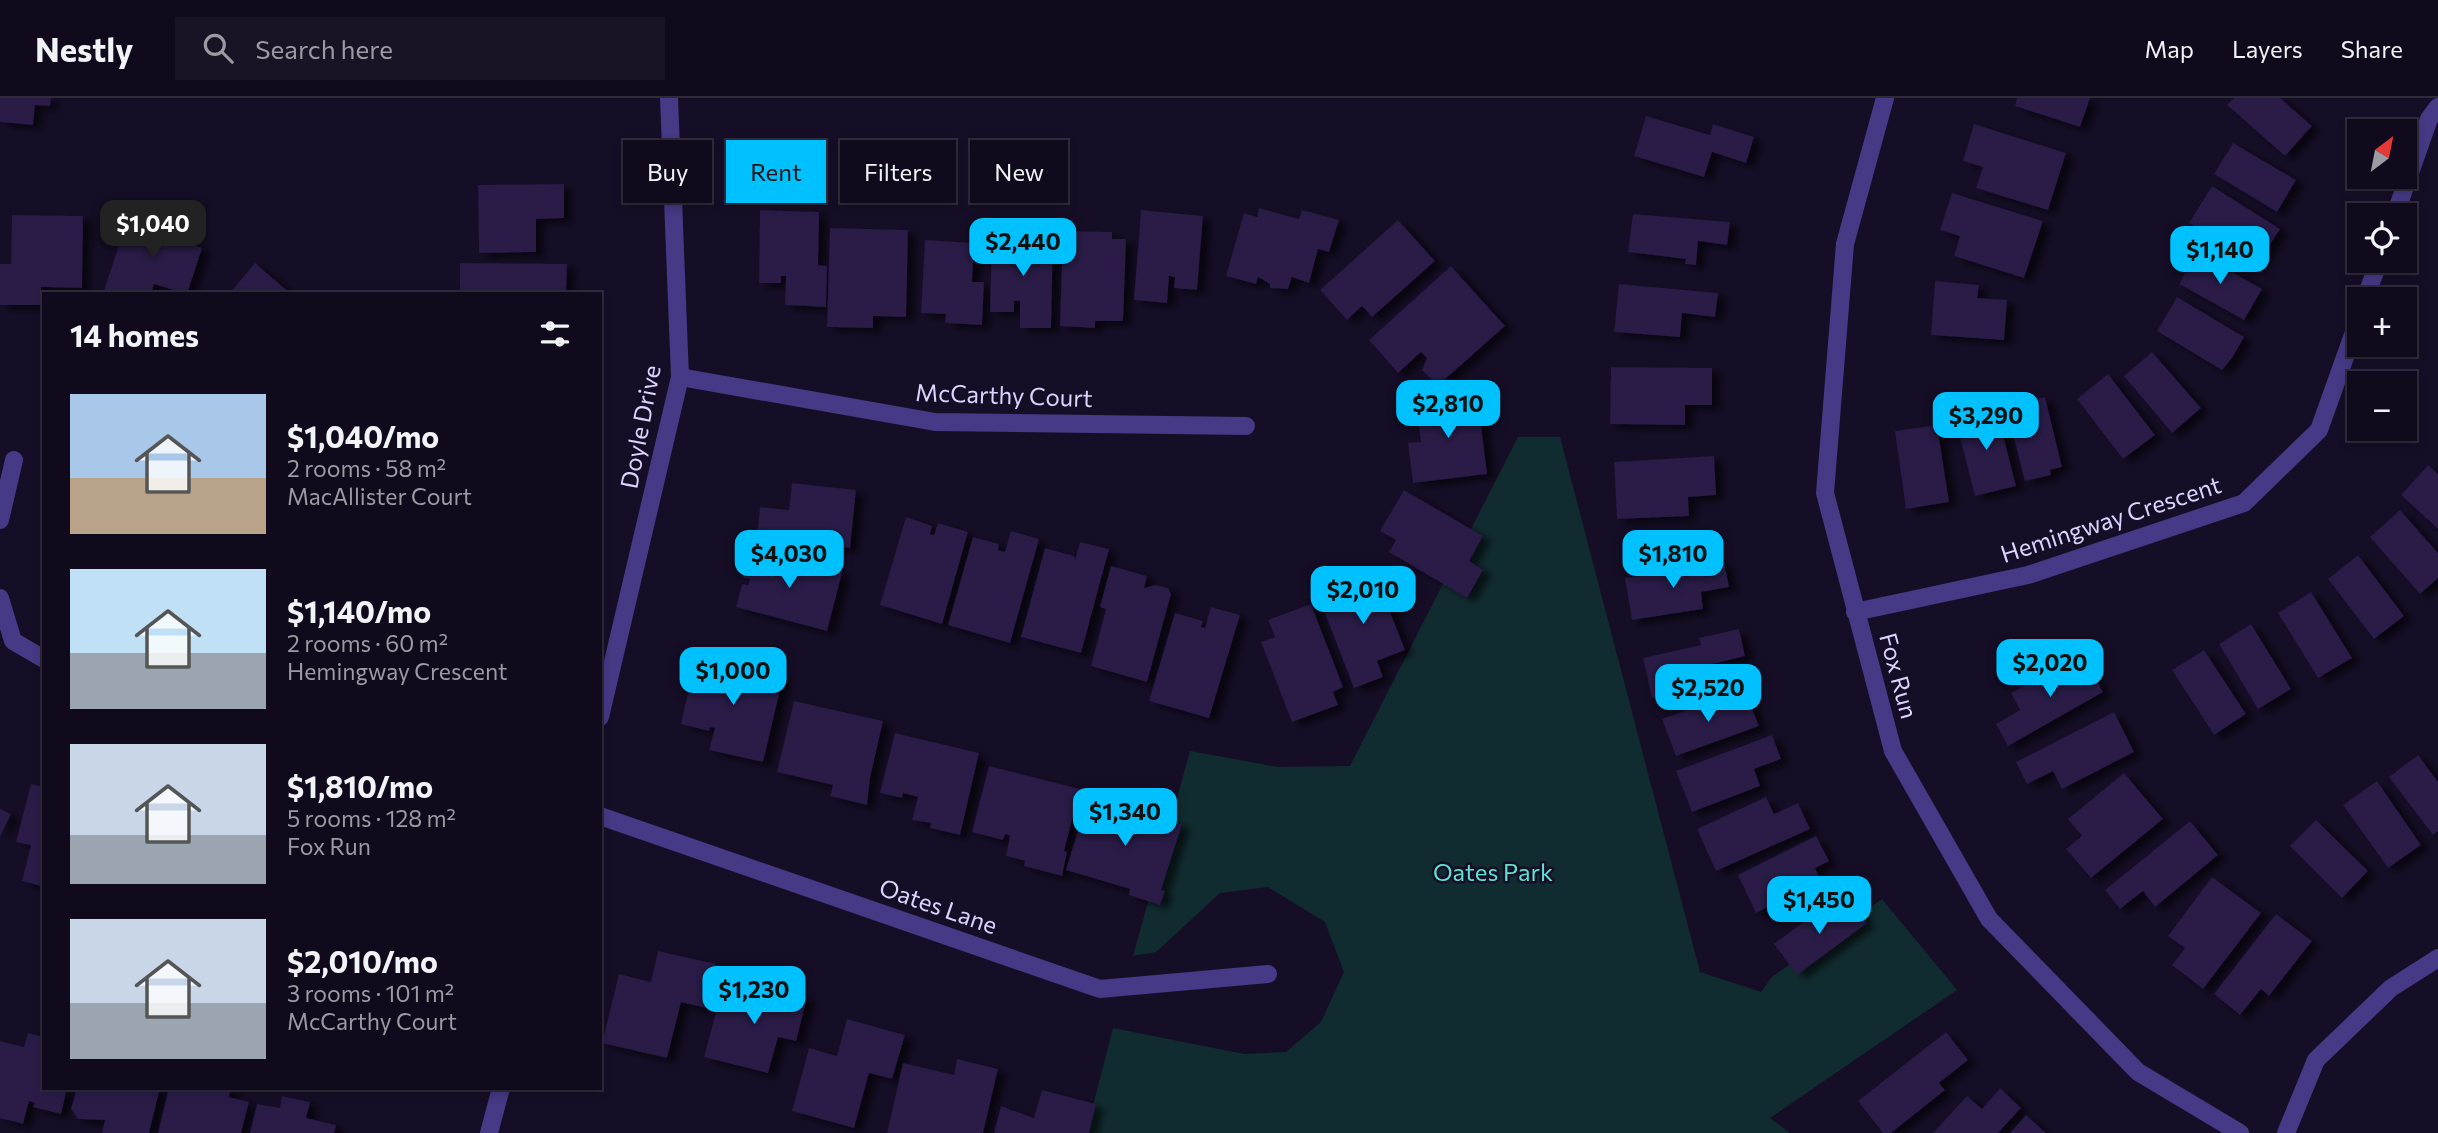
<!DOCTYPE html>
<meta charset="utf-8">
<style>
:root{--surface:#100a1c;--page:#191325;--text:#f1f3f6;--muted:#9c9aa3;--line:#302b3b;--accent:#00c1fe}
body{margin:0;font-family:Commissioner,sans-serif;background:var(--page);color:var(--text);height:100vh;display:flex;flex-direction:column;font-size:26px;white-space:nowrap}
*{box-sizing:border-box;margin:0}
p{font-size:23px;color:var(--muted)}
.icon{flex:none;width:38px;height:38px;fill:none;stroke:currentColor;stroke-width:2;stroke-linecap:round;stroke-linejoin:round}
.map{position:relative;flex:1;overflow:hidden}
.drawer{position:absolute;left:42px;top:194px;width:560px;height:798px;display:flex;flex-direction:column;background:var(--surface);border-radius:0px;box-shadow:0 4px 10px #0003,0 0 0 2px var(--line)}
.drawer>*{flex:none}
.hud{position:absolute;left:623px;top:42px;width:665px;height:63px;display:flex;gap:14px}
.needle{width:46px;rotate:32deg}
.controls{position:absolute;left:2347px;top:21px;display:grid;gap:14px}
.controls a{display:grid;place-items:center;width:70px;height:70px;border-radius:0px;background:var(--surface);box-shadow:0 4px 10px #0003,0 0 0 2px var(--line);font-size:35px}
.price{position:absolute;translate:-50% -60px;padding:0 16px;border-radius:14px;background:var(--accent);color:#111;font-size:23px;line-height:46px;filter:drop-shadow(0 2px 4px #0008)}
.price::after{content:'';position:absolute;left:50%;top:42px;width:21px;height:16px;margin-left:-10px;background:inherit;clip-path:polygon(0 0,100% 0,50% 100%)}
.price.active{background:#222;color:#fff}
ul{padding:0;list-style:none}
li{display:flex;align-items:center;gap:21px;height:175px;padding:0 28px}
li span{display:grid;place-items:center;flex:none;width:196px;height:140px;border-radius:0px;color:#555}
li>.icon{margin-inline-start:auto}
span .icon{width:84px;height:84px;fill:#fffc;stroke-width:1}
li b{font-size:30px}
h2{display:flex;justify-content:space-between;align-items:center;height:84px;padding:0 28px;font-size:30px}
.chip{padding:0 24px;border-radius:0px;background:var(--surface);box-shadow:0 4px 10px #0003,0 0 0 2px var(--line);font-size:24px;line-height:63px}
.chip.active{background:var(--accent);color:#111}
header{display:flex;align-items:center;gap:42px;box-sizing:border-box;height:98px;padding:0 35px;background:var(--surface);border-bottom:2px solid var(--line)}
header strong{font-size:33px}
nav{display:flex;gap:38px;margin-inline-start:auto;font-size:24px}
.search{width:490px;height:63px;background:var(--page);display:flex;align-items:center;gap:18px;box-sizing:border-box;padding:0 24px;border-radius:0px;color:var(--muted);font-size:26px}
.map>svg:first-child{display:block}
.green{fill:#112c30}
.building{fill:#291a47;filter:url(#shadow)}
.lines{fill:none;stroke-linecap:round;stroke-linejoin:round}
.minor{stroke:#463985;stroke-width:18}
.labels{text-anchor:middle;stroke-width:5;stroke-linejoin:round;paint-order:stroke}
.street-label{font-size:24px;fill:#ded3ff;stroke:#160e26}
.park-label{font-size:24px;fill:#5ce2d3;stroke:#160e26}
</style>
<header>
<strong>Nestly</strong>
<div class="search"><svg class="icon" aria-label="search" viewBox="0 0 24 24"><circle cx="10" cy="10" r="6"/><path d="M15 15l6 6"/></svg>Search here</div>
<nav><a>Map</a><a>Layers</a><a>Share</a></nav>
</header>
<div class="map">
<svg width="2438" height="1035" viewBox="0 0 2438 1035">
<defs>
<filter id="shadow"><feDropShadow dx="8" dy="4.5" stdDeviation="3.5" flood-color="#0009"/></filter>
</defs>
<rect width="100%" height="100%" fill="#160e26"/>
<polygon class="green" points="1518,339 1560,339 1700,874 1761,894 1772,879 1882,801 1957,892 1770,1020 1790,1035 1086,1035 1113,930 1244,956 1286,954 1321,924 1344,874 1325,824 1268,789 1220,795 1156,854 1133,858 1190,653 1278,669 1350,668"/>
<g class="building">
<polygon points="0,0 51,0 50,8 35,7 33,27 0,24"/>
<polygon points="2017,0 2090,0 2080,29 2015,8"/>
<polygon points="2234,0 2280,0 2312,28 2285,58 2227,7"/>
<polygon points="1646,18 1710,37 1713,26 1754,39 1746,65 1712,54 1704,79 1634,58"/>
<polygon points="1974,26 2066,55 2048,112 1976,90 1983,69 1963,63"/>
<polygon points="2233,45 2296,82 2277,114 2214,76"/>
<polygon points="564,86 564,120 536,121 536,154 479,155 478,87"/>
<polygon points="2212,88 2280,131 2257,167 2189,125"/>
<polygon points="1952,95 2043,123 2024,180 1954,158 1960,138 1940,132"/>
<polygon points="1259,110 1299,121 1302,112 1339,122 1329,154 1318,151 1309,185 1292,179 1288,191 1270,190 1270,186 1258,179 1256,186 1226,178 1244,115 1257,119"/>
<polygon points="760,112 819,114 818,167 827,168 826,209 785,207 786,178 781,178 781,185 759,185"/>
<polygon points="1141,112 1203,118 1197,192 1174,190 1175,179 1169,178 1167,205 1134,202"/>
<polygon points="1633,116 1730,124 1727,147 1698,143 1696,167 1685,166 1686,161 1628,154"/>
<polygon points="12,117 83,118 82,190 41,189 41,207 0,207 0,166 11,166"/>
<polygon points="158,120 186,129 181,143 202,150 187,196 154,186 151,196 103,196 126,125 153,134"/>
<polygon points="1398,122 1435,163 1372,219 1362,208 1347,222 1320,192"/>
<polygon points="830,130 908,132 906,219 873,218 873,230 827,229"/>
<polygon points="1063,133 1112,134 1112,141 1126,141 1123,223 1095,223 1095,230 1060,228"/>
<polygon points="992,137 1053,139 1051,230 1020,230 1020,203 1014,203 1014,214 990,214"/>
<polygon points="925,142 974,145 972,184 984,184 982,227 945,225 946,216 921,215"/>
<polygon points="2197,154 2262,191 2244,222 2179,186"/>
<polygon points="255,165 291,196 229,196"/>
<polygon points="460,165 567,166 566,196 460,196"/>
<polygon points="1451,168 1505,228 1443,283 1433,283 1422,272 1427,260 1421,254 1398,275 1369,242"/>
<polygon points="1935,183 1979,187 1977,200 2007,202 2004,242 1931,237"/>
<polygon points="1619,186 1718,195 1715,219 1682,215 1680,239 1614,234"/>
<polygon points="2177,199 2244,239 2232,260 2222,272 2157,233"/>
<polygon points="2152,254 2201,310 2172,335 2124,278"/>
<polygon points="1611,269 1712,270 1712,307 1685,307 1685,327 1610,326"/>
<polygon points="2108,276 2155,337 2123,361 2077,301"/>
<polygon points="1477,295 1487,376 1413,385 1408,345 1421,344 1416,307 1425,307 1424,301"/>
<polygon points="2045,299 2062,369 2050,372 2051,377 2025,383 2006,308"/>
<polygon points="1996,310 2016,388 1975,398 1955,320"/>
<polygon points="1937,327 1949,404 1906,411 1895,333"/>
<polygon points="1714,358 1716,397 1688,399 1689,418 1617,421 1614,364"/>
<polygon points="2428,367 2438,376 2438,431 2401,397"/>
<polygon points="792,385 856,392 850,450 757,440 760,409 789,412"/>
<polygon points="1404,392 1483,438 1469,463 1483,472 1467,500 1389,454 1396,442 1380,433"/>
<polygon points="2400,412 2438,455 2438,480 2420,496 2370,439"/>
<polygon points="906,419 932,428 930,436 934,437 938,425 968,434 942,526 880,507"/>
<polygon points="1011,433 1039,441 1010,545 948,527 973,439 999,446 998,452 1005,454"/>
<polygon points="1080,444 1109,451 1081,555 1021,539 1045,450 1074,458 1075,462"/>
<polygon points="749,450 842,475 827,533 736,509 742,486 748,487 750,481 742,479"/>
<polygon points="2358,457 2404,518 2374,541 2328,481"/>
<polygon points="1724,464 1729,489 1701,494 1703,511 1632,522 1625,480"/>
<polygon points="1111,468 1147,478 1144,490 1155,487 1168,490 1171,496 1147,584 1091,568 1106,511 1100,509"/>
<polygon points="1372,468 1405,552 1377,563 1383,579 1354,590 1325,515 1339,510 1330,485"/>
<polygon points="2311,494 2352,560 2318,580 2278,515"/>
<polygon points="1311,506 1343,589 1333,594 1338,607 1292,624 1261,544 1275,539 1268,522"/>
<polygon points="1211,509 1240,517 1209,620 1149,603 1175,515 1203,523 1201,529 1205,530"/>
<polygon points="2251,526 2291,591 2258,611 2219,546"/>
<polygon points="1739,531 1745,558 1708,567 1712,587 1652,600 1643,560 1701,547 1699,540"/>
<polygon points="2204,552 2246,616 2214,637 2172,572"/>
<polygon points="2082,556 2103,594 2008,648 1996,626 2020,612 2011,595"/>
<polygon points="696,559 783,579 763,664 709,652 715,630 710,629 709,633 681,626"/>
<polygon points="1727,598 1731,609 1749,603 1759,628 1676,658 1662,621"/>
<polygon points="794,603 883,623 870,680 867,707 830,698 833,687 777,674"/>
<polygon points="2114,614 2134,654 2062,691 2053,673 2027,686 2016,664"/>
<polygon points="895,635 979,655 960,737 930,730 931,725 912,722 918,699 903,695 902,700 880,695"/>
<polygon points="1772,637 1781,661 1754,671 1760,688 1692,714 1676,673"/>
<polygon points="2418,657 2438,684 2438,733 2433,737 2389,679"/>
<polygon points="989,668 1080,691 1064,753 1067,754 1062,778 1024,768 1025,763 1006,758 1010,738 1005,736 1003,742 972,734"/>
<polygon points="2124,675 2163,721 2091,780 2066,751 2082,738 2068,721"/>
<polygon points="2377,683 2421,747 2388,770 2343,707"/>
<polygon points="31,686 44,689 44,789 22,783 31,747 16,744"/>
<polygon points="1089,697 1182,726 1161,792 1165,793 1160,807 1129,797 1130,791 1066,772"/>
<polygon points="1766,699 1774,716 1798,705 1810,731 1716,773 1697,731"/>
<polygon points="0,711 11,716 0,739"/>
<polygon points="2316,722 2368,773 2342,800 2290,748"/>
<polygon points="2190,723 2218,757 2155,809 2143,793 2120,811 2105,792"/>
<polygon points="1816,738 1829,763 1815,770 1821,782 1756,815 1738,777"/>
<polygon points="2212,779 2261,815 2203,891 2172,867 2185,850 2168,838"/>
<polygon points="1850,803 1867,825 1797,877 1774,846 1829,805 1836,814"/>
<polygon points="2276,816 2312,843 2269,898 2261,891 2240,917 2214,896"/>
<polygon points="658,853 716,866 706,910 681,904 667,960 602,945 619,876 651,884"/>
<polygon points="758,887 807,899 796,943 778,939 768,975 704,959 723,888 756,897"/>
<polygon points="847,921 905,937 892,981 869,975 854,1030 792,1013 809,950 837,958"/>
<polygon points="1946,934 1968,962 1939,985 1945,992 1891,1035 1883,1035 1858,1003"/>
<polygon points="28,935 44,939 44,990 67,990 61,1016 33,1009 35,1005 29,1003 23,1026 0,1020 0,943 24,949"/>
<polygon points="957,961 998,971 983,1035 887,1035 903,965 954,977"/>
<polygon points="77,990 160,990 149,1035 102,1035 105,1022 78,1021 71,1011"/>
<polygon points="169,990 231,990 229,999 249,1004 241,1035 158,1035"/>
<polygon points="2000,990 2021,1010 1998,1035 1933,1035 1967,998 1982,1011"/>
<polygon points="1042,992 1096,1006 1089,1035 994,1035 1001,1008 1034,1020"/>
<polygon points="282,998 310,1004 306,1020 336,1027 334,1035 250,1035 257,1006 280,1010"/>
<polygon points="2026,1017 2046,1035 2010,1035"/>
</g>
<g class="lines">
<g class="minor">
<polyline points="1885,0 1845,146 1825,395 1893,653 1989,821 2138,974 2240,1035"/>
<polyline points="2395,117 2429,21 2438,9"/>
<polyline points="2365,201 2379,163"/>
<polyline points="680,279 935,324 1246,328"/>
<polyline points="0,422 14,362"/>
<polyline points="0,500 13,543 44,561"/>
<polyline points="1855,514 2028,477 2244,405 2319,332 2359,220"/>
<polyline points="600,619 680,279 669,0"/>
<polyline points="600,718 1100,891 1268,876"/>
<polyline points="489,1035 501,990"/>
<polyline points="2286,1035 2316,962 2391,890 2438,860"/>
</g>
</g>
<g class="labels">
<g class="street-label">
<text transform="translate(1004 298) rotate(2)" y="8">McCarthy Court</text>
<text transform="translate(641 329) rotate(-79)" y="8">Doyle Drive</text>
<text transform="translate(2111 422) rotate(-18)" y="8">Hemingway Crescent</text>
<text transform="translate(1898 578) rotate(75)" y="8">Fox Run</text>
<text transform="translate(938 809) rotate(19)" y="8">Oates Lane</text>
</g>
<g class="park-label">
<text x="1493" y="783">Oates Park</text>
</g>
</g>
</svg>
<div class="controls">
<a><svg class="needle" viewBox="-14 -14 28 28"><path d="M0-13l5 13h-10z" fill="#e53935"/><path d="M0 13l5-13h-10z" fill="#9c9aa3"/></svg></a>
<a><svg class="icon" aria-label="locate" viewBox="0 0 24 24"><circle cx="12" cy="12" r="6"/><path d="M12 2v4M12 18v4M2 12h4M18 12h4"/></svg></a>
<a>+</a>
<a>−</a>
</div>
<b class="price active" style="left:153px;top:162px">$1,040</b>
<b class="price" style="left:1023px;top:180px">$2,440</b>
<b class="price" style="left:2220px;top:188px">$1,140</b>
<b class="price" style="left:1448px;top:342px">$2,810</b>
<b class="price" style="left:1986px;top:354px">$3,290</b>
<b class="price" style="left:789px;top:492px">$4,030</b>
<b class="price" style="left:1673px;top:492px">$1,810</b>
<b class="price" style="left:1363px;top:528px">$2,010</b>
<b class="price" style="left:2050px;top:601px">$2,020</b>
<b class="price" style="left:733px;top:609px">$1,000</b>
<b class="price" style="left:1708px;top:626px">$2,520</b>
<b class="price" style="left:1125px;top:750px">$1,340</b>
<b class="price" style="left:1819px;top:838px">$1,450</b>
<b class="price" style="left:754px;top:928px">$1,230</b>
<div class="hud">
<a class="chip">Buy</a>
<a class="chip active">Rent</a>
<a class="chip">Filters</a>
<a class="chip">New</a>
</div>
<section class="drawer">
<h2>14 homes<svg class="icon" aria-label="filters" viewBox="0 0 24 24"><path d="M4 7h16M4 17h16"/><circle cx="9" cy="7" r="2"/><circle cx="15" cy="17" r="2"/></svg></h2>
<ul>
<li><span style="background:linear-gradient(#a9c7e8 60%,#b9a48a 0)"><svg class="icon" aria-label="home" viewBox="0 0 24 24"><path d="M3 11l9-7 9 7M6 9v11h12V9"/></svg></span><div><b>$1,040/mo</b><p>2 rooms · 58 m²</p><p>MacAllister Court</p></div></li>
<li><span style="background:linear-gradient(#bfe0f5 60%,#9aa5b1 0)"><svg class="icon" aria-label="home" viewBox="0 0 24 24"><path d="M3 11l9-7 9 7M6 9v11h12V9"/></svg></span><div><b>$1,140/mo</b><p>2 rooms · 60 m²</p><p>Hemingway Crescent</p></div></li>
<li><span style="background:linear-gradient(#c9d6e8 65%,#9aa5b1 0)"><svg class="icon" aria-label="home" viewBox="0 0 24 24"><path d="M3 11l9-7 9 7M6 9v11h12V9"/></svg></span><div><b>$1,810/mo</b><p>5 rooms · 128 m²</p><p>Fox Run</p></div></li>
<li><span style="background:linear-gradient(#c9d6e8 60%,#9aa5b1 0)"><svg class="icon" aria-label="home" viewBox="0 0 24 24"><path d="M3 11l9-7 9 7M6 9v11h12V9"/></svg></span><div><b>$2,010/mo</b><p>3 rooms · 101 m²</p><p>McCarthy Court</p></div></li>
</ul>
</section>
</div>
